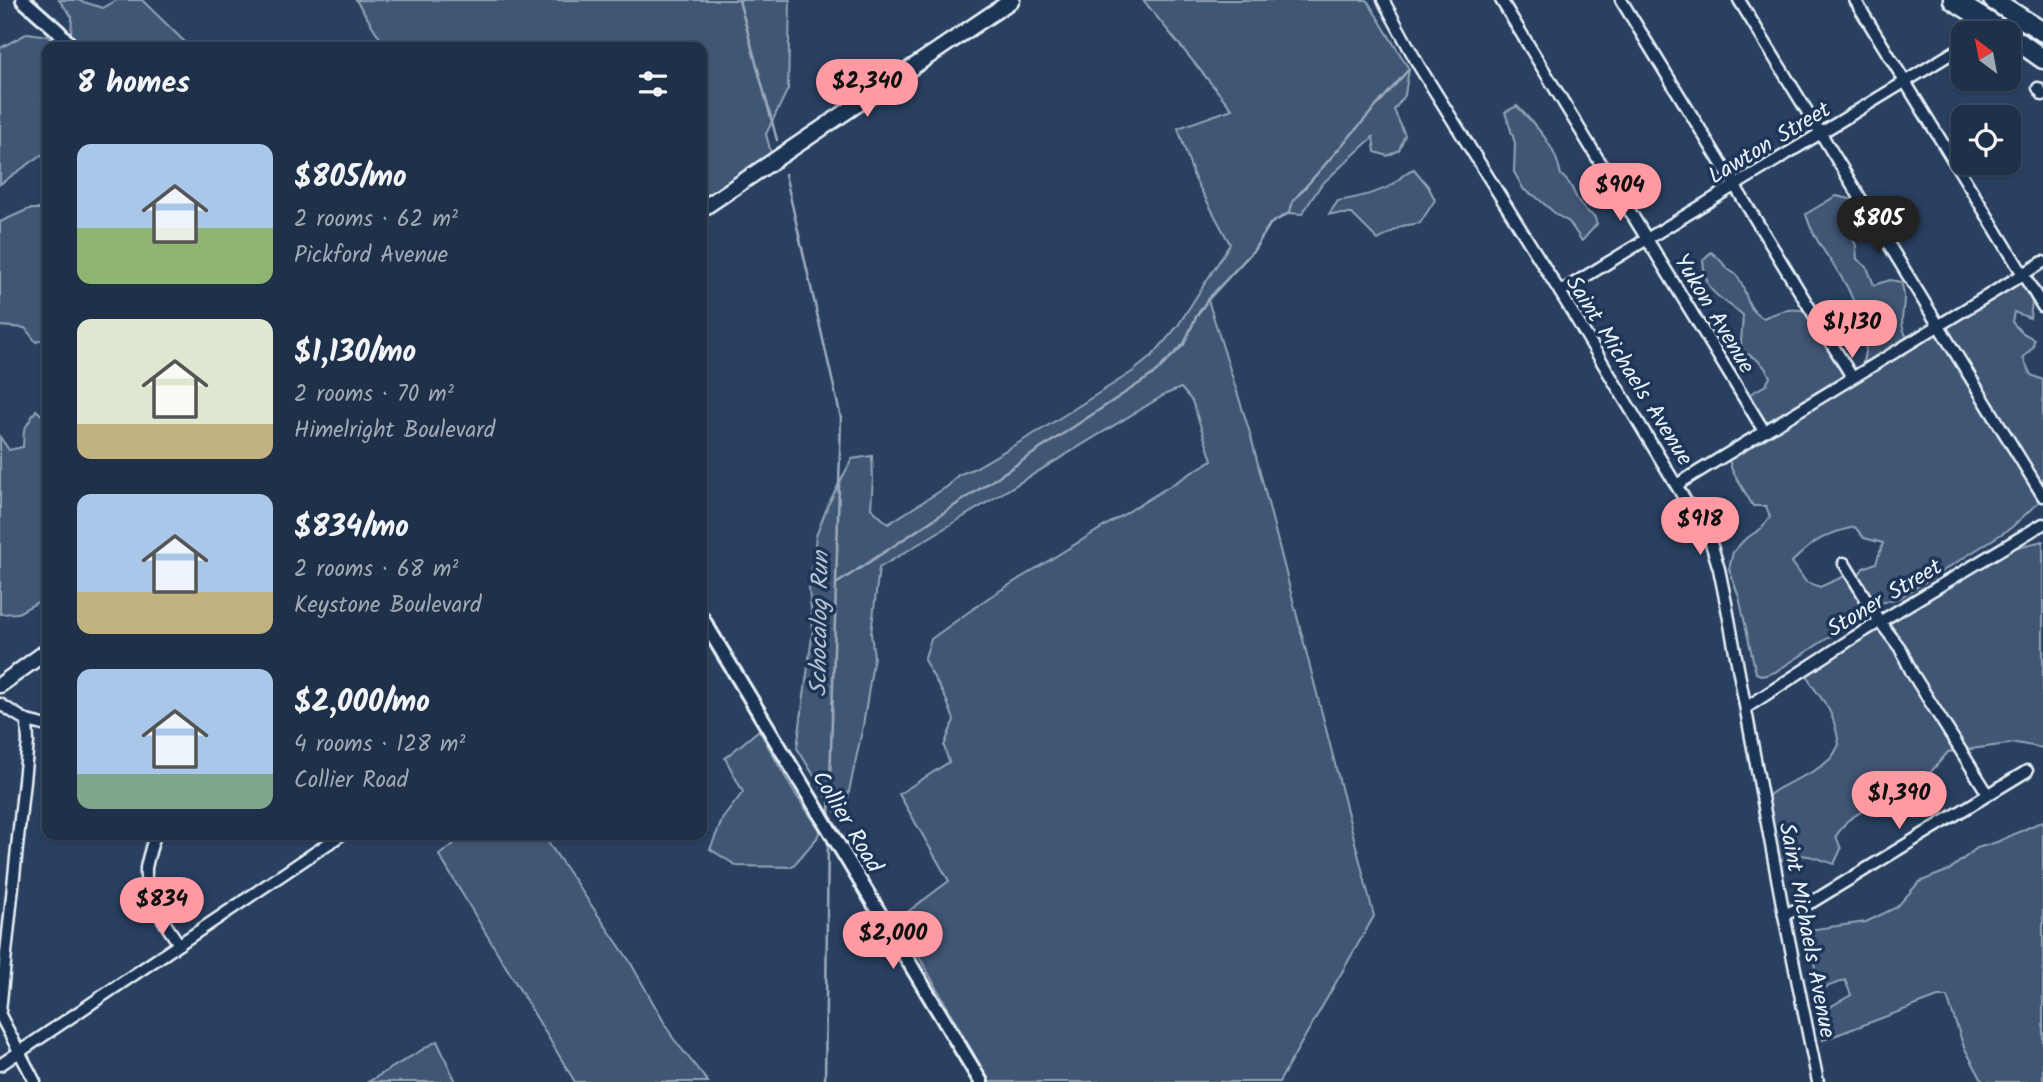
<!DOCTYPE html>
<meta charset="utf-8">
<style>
:root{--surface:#1f3049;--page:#2c3c53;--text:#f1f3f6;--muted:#a1a9b4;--line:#3c4b61;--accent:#ff9aa2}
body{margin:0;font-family:Kalam,sans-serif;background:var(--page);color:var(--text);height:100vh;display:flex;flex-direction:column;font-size:26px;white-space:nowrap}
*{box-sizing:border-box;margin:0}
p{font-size:23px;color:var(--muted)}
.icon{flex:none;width:38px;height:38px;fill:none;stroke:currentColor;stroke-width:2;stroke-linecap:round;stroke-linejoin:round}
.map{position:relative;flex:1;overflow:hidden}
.sheet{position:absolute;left:42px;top:42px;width:665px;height:798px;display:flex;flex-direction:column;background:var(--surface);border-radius:14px;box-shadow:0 2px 5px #0004,0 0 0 2px var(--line)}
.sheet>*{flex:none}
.needle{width:46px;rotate:328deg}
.tools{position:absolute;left:1951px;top:21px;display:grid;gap:14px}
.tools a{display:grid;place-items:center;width:70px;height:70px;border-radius:14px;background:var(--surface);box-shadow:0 2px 5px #0004,0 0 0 2px var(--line);font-size:35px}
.price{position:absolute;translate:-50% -60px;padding:0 16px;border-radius:24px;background:var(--accent);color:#111;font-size:23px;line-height:46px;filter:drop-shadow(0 2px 4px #0008)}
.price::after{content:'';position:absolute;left:50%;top:42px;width:21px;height:16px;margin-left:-10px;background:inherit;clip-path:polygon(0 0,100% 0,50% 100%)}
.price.on{background:#222;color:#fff}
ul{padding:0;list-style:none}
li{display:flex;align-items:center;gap:21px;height:175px;padding:0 35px}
li span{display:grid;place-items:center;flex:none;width:196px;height:140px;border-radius:14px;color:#555}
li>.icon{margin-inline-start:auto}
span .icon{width:84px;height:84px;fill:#fffc;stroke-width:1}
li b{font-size:30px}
h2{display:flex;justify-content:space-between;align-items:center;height:84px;padding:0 35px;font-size:30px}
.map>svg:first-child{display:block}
.green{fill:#415774;stroke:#94a4b6;stroke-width:2}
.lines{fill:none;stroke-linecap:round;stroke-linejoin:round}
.stream{stroke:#9dabbd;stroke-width:2.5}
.minor-casing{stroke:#e8f1f8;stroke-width:15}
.tertiary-casing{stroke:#e8f1f8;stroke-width:18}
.secondary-casing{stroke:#e8f1f8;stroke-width:19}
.motorway-casing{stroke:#e8f1f8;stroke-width:23}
.minor{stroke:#1d3557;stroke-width:10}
.tertiary{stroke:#1d3557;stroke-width:12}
.secondary{stroke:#1d3557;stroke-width:14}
.motorway{stroke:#1d3557;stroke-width:18}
.labels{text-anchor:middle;stroke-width:7;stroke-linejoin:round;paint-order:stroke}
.street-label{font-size:23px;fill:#e8f1f8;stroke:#1d3557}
.water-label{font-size:24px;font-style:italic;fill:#b6c2d0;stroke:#1d3557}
</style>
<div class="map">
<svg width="2043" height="1082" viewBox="0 0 2043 1082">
<rect width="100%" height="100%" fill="#294061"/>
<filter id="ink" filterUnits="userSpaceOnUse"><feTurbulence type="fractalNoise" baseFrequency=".0143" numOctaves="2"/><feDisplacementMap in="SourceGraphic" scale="14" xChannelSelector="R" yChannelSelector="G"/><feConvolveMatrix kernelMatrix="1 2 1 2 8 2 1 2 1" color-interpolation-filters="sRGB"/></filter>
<g filter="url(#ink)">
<g class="green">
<polygon points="59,0 77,0 103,8 117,0 142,0 190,47 82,47 71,34 72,17"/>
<polygon points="356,0 790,0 788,89 766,134 771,153 702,199 702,47 385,46"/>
<polygon points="1143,0 1367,0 1409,69 1405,95 1394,110 1405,135 1399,150 1388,156 1375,152 1373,137 1321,185 1302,214 1289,213 1270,224 1254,250 1208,300 1250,433 1374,916 1279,1082 989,1082 898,919 949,881 899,794 949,762 944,746 954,720 946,699 924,660 931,639 988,598 1212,460 1192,401 1181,388 1166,394 879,568 871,634 874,656 863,726 847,801 840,818 797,748 813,629 809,589 816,536 828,505 852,459 872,456 873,479 871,508 888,524 948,486 958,475 975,468 1044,428 1132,372 1152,356 1177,327 1230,244 1194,177 1178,128 1232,109"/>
<polygon points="28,33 48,36 60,47 47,47 47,90 43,96 47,95 47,151 0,184 0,48"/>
<path d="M1517,106c21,22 38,38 44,69 17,13 11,29 33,41l3,8 -15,17 -13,-19 -12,-7 -22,-19 -11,-6 -10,-18 1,-29 -10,-31z"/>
<path d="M1414,169l14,17 7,14 -15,23 -18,3 -24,14 -26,-26h-23l9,-13c17,-3 38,-7 54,-16 8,-5 11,-13 22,-16z"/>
<path d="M1836,196l19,4 8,16 -13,13 6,17 1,13 10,8 7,18 16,-5 11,2c9,23 -6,36 6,55 -13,11 -27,24 -44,25l6,-30c-13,-17 -13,-28 -22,-45 -13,-25 -34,-46 -41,-73z"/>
<polygon points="29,209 47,209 47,338 36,342 25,328 0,326 0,222"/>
<path d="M1711,252c7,5 10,9 16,16 2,3 7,4 9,7 13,14 6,31 27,43 16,-6 28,-12 45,-6l34,57 2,6 -12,11 -62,38h-4l-11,-16 -5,-14 16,-9 4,-8c-6,-14 -14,-19 -27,-25l-2,-9 2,-28c-25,-21 -37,-18 -40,-55z"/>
<path d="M2021,280l11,22 -2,16 -16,-6 -2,10 9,10 13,7 -1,8 -10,11 8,17 12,5v118l-32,30 -110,69 -27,8 -16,-28 5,-9 13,-5 7,-20 -19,-5 -9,-11c-29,6 -42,14 -63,35l14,20 14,5 27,-12 20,38 -92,59 -12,4 -7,-3 -17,-76 -10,-28 4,-17 11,-12 18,-12 8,-11 -4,-11h-13l-21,-36 -3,-10 8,-8z"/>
<polygon points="36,410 47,420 47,597 18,613 0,614 0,437 9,450 23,447 24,430"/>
<path d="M2043,541v207l-27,-5 -68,9 -24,28 -23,9 -13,13 -24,8 -17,11 -11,15 5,13 -7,15c-23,-8 -32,-13 -55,-3l-12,-64c18,-17 45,-20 63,-38 4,-3 6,-10 9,-14 -2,-14 -6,-31 -15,-43 -8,-12 -12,-14 -18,-29l54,-36 149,-88z"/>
<polygon points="759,730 794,792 820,830 817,838 792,867 737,866 710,849 723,818 743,792 725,758"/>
<polygon points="2043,821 2043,1082 1983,1082 1964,1047 1947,997 1938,997 1823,1040 1821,1012 1851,995 1845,980 1819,990 1808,930 1866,922 1897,907 1919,882 1949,870 1977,848 1997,842"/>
<polygon points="466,835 543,835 629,960 673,1038 708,1082 575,1082 439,855"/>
<polygon points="437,1041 456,1082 368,1082"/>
</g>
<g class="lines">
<g class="stream">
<polyline points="739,0 777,140"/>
<polyline points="785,174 841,418 829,818"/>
<polyline points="836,584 1155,373 1184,344 1196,317 1208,299 1254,250 1270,224 1289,213 1293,201 1409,69"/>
<polyline points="825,1082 828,839"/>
</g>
<g class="minor-casing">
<g id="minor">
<polyline points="1383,0 1419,66 1560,292 1711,543 1719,569 1726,603 1784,915 1818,1082"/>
<polyline points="1501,0 1764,431"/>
<polyline points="1621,0 1852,377"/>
<polyline points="1739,0 2043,496"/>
<polyline points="1855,0 2043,307"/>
<polyline points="2038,88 2043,95"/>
<polyline points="1560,292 1962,47"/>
<polyline points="1678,484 2043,262"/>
<polyline points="1844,563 1880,622 1900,648 1912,673 1988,794"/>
<polyline points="0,704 27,721 47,726"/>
<polyline points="1747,707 1856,636 2043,524"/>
<path d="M155,835c-3,10 -7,22 -9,33 -3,27 19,55 33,76"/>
<polyline points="1784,915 1812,902 2027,771"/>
<polyline points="0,1011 28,742 27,721"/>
<polyline points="0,1015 35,1082"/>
<polyline points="0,1065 341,835"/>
</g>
</g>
<g class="tertiary-casing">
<g id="tertiary">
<polyline points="23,0 58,31 72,47"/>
<polyline points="702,618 981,1082"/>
</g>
</g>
<g class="secondary-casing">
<g id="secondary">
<polyline points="702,209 1012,0"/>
<polyline points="0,685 47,651"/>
</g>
</g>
<g class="motorway-casing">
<g id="motorway">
<polyline points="1953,0 2006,33"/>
<polyline points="1993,0 2043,32"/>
<polyline points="2009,35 2043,59"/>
</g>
</g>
<use href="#minor" class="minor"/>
<use href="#tertiary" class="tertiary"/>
<use href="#secondary" class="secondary"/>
<use href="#motorway" class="motorway"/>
</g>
</g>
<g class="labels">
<g class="street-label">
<text transform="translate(1769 142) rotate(-31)" y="8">Lawton Street</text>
<text transform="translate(1715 313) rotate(59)" y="8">Yukon Avenue</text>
<text transform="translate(1630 370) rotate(58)" y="8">Saint Michaels Avenue</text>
<text transform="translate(1884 597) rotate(-31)" y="8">Stoner Street</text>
<text transform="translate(848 821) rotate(59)" y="8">Collier Road</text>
<text transform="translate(1808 930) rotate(79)" y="8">Saint Michaels Avenue</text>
</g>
<g class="water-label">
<text transform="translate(819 624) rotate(-89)" y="8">Schocalog Run</text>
</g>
</g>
</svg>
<div class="tools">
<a><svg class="needle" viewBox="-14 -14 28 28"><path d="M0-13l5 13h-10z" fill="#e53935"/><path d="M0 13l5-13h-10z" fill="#a1a9b4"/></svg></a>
<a><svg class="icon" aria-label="locate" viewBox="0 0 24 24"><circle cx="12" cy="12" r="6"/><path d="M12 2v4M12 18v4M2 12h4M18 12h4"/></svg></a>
</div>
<b class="price" style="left:867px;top:119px">$2,340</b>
<b class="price" style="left:1620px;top:223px">$904</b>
<b class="price on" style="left:1878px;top:256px">$805</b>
<b class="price" style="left:1852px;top:360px">$1,130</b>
<b class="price" style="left:1700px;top:557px">$918</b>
<b class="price" style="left:1899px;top:831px">$1,390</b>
<b class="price" style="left:162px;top:937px">$834</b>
<b class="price" style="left:893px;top:971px">$2,000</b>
<section class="sheet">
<h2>8 homes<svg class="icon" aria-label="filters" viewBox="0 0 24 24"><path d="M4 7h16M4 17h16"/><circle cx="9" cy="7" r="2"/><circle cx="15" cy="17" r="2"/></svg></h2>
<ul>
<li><span style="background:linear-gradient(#a9c7e8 60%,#8fb573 0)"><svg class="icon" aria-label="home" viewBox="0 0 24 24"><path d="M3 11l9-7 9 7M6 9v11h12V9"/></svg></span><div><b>$805/mo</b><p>2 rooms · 62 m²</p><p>Pickford Avenue</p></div></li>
<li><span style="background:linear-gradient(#dfe7d0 75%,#c2b280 0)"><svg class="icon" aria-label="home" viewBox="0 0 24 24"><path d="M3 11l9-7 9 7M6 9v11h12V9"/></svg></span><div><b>$1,130/mo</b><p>2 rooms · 70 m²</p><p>Himelright Boulevard</p></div></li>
<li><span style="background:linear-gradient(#a9c7e8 70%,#c2b280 0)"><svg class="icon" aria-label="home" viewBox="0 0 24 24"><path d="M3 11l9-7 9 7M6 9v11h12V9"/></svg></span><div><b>$834/mo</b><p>2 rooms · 68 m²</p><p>Keystone Boulevard</p></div></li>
<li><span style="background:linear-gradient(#a9c7e8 75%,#7fa58c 0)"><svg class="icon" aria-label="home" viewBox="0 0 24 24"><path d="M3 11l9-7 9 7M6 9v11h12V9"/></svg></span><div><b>$2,000/mo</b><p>4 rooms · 128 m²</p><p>Collier Road</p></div></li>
</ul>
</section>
</div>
